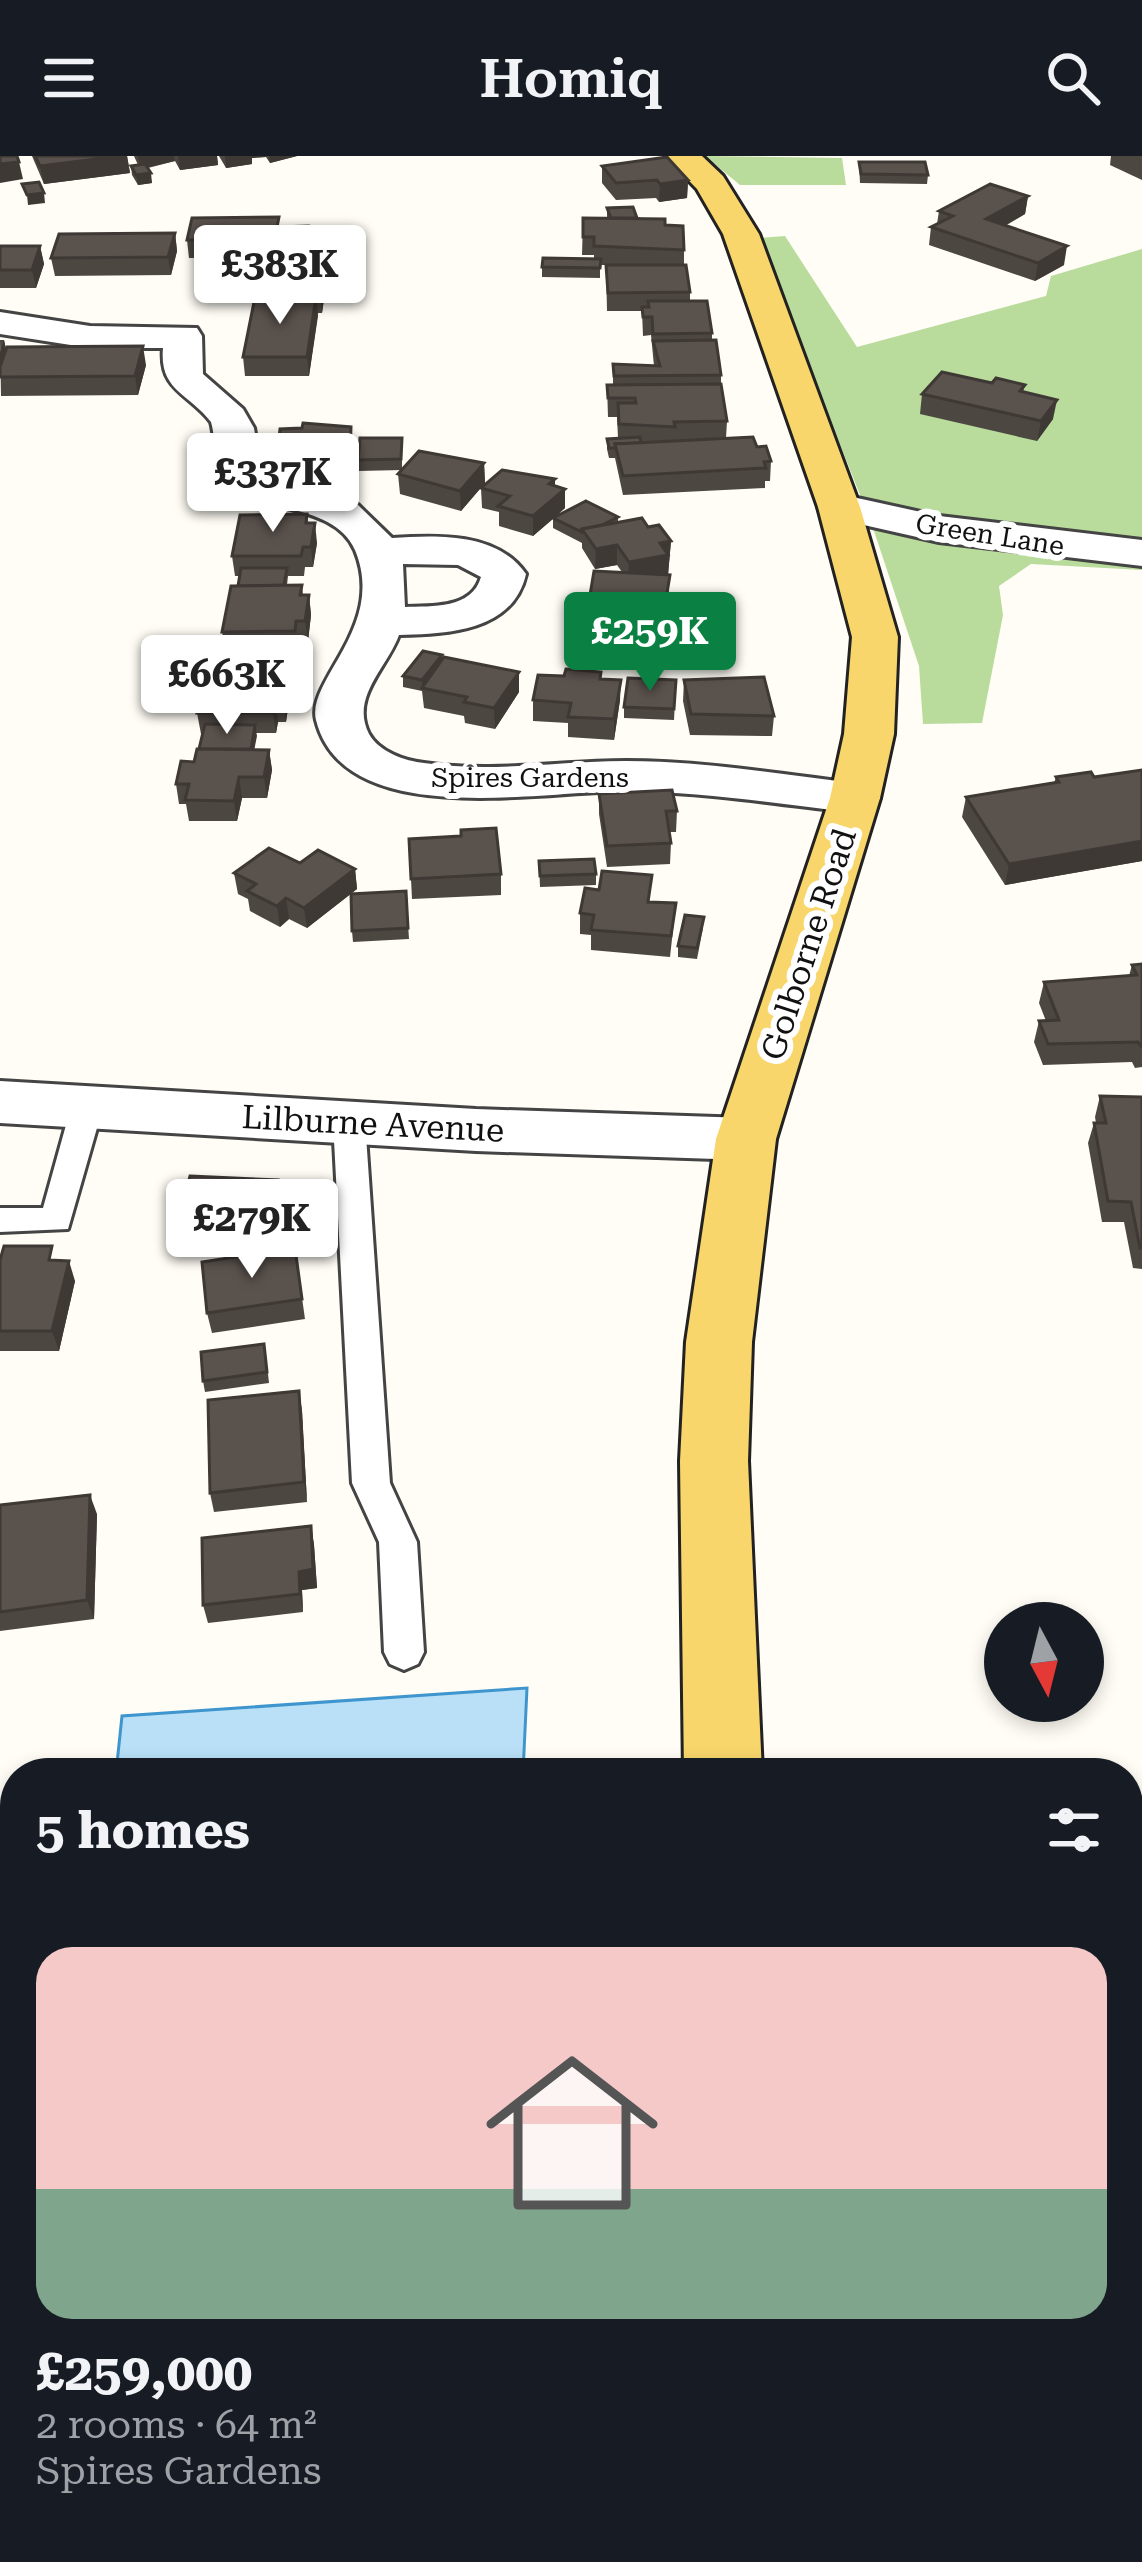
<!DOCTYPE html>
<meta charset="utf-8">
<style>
:root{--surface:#171b24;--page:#20242c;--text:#f1f3f6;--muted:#9ea1a6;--accent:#0b8043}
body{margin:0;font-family:"Roboto Serif",serif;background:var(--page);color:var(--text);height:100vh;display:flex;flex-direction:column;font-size:45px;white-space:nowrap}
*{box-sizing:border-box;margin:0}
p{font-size:39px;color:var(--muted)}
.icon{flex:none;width:66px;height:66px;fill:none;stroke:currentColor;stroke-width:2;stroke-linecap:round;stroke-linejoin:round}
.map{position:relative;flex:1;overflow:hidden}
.details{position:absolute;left:0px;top:1602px;width:1143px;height:804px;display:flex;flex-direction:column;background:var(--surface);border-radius:48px 48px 0 0;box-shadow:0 6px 18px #0003}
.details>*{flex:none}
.needle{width:78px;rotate:173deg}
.buttons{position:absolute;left:984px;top:1446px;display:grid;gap:24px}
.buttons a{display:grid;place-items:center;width:120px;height:120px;border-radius:50%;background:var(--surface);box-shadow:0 6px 18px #0003;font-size:60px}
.price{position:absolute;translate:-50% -102px;padding:0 27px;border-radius:12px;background:#fff;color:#222;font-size:39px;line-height:78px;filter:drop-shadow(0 3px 6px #0008)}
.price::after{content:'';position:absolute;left:50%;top:72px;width:36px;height:27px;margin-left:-18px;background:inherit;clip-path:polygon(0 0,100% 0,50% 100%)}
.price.active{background:var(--accent);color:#fff}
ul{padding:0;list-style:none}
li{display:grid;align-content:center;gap:24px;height:636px;padding:0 36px}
li span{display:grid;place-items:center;height:372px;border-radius:36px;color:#555}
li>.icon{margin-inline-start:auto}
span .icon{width:216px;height:216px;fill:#fffc;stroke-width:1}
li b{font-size:51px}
h2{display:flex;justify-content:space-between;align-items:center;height:144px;padding:0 36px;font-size:51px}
header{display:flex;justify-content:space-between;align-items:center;height:156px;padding:0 36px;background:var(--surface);font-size:54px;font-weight:600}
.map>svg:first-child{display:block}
.forest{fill:#b9dc9c}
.water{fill:#b9e0f7;stroke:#3f96cf;stroke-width:3}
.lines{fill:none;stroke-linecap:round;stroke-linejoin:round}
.lane-casing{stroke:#444;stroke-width:6}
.street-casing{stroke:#444;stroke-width:6}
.primary-casing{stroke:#222;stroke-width:6}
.lane{fill:#fff;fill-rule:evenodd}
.street{fill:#fff;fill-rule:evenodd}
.primary{fill:#f9d66b;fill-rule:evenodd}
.wall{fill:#4d4742}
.shaded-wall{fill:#3f3936}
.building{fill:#5a524d;stroke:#3f3936;stroke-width:3}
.labels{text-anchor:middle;stroke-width:12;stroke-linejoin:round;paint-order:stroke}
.far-street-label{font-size:27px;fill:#111;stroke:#fff}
.street-label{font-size:33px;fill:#111;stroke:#fff}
</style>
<header><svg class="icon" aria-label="menu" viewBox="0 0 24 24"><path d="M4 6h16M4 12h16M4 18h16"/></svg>Homiq<svg class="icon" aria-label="search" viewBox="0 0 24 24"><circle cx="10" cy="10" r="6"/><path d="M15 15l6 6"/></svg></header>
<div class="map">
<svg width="1142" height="2406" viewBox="0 0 1142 2406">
<rect width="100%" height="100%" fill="#fffdf5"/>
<g class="forest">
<polygon points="705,0 842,2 846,29 740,29"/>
<polygon points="785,80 857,191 1046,140 1051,120 1142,93 1142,414 1031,408 999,430 1003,459 982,567 923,568 919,510 872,369 758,82"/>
</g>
<polygon class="water" points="527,1532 523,1617 116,1617 122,1560"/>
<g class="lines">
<g class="lane-casing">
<g id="lane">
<polygon points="87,940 98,943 103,951 68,1073 0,1076 0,1052 43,1052 71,951 76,943"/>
<polygon points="349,954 360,957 365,965 390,1327 417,1386 424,1496 418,1508 404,1514 390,1508 384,1496 379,1386 352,1327 333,965 338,957"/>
</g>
</g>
<g class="street-casing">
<g id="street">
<path d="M0,156l90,14 107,2 5,8 1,38 40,35 11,19 6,36 98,41 34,33c45,-3 105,-6 134,36 -13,57 -77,60 -127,61 -12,33 -49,62 -30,99 10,18 36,27 55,29 68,10 135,-2 202,-2 76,0 154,13 229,22l18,4 7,11 -7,11 -18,4c-75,-9 -151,-21 -227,-22 -85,-1 -284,41 -312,-71 -10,-40 71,-93 39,-170 -22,-50 -102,-34 -132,-75 -10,-15 -7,-36 -12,-53 -22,-29 -52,-31 -48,-74h-73l-90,-14zM403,408l55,1 23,12c-9,32 -49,29 -76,30z"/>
<polygon points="839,338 939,360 1142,384 1142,410 939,386 824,360 818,351 824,342"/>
<polygon points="0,925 476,953 746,962 767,968 776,983 767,998 746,1004 476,995 0,967"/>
</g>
</g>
<g class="primary-casing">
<g id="primary">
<polygon points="665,0 702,0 723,20 759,78 860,351 898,481 894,578 880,642 776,983 752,1186 748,1305 762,1617 684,1617 680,1305 686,1186 716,983 830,642 844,578 852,481 818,351 723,78 697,33"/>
<polygon points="628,2391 726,2391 725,2406 627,2406"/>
</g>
</g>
<use href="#lane" class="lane"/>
<use href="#street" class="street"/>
<use href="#primary" class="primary"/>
</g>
<g class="wall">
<polygon points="32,0 127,0 130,17 44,28"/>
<polygon points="134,0 217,0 218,9 180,14 175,5 148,12 152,27 138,29 132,19 131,10 138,9"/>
<polygon points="219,0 297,0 270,7 266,1 252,2 252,8 226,12"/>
<polygon points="1111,0 1142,0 1142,24 1110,9"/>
<polygon points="859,6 928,19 927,28 860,27"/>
<polygon points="602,10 688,24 687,42 659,46 656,42 616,44 602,27"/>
<polygon points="1028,40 1025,58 1005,70 1064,109 1035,125 929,89 931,71 937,68 939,55"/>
<polygon points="607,52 665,69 684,94 684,109 690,136 690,145 712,177 712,184 721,219 721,228 727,265 726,282 757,291 771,305 770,325 765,325 765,332 623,339 615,302 609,302 607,293 607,283 618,282 617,261 608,261 607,229 613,229 613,208 654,210 651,179 643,180 642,155 607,155 606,109 616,109 600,109 600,122 542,121 542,111 594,103 594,99 582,99 583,62 607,62"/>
<polygon points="280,70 310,88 308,97 328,115 322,157 318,157 309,220 245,220 243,201 259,141 265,101 189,102 187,84"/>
<polygon points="175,77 177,95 171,119 55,120 51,102"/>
<polygon points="0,90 40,90 44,108 36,132 0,132"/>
<polygon points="0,184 4,184 6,193 146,209 138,239 1,240"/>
<polygon points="992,227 1025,229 1023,236 1053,263 1037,285 920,258 922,238"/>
<polygon points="351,271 353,290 351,320 312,321 311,310 280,311 278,292"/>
<polygon points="402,282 402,314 484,307 485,327 461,355 400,338 398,318 402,314 359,315 358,304"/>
<polygon points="555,330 565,352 556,360 618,361 618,366 648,371 671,385 668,419 669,439 664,475 588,471 588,451 622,416 617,409 595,413 582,392 582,387 553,372 553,363 533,380 499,370 499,356 482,352 481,332"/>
<polygon points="307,358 308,367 317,387 313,411 305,411 304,420 288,420 287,429 302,429 303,439 309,439 311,459 308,485 299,485 297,495 273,496 271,507 282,517 290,538 286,566 278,566 276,577 256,577 254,593 269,594 272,614 267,642 242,642 237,665 189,665 186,648 179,648 176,628 194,606 199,593 203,578 201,578 197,557 219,507 224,486 222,476 238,430 239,420 235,420 232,400"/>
<polygon points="442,499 442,503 519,516 519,536 495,573 465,567 464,560 424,552 422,535 403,531 403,520"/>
<polygon points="601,523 620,544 614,584 568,581 568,567 533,565 533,544"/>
<polygon points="676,524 674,564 624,562 624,551"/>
<polygon points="684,524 774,560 772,580 690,579 683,545"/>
<polygon points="1142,614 1142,705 1005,729 962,661 966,641 1054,627 1056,621 1094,621"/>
<polygon points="599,638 677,655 676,676 669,676 671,687 670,708 607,711 599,658"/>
<polygon points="409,683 501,718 501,739 412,743"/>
<polygon points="539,705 596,718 596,729 540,731"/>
<polygon points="300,707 355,713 357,733 307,772 289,763 280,771 250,755 248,743 238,738 234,717"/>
<polygon points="406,735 409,783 353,786 352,775"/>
<polygon points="651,746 676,747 670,801 591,794 591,779 580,778 580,757"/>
<polygon points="703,772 697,803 678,801 678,790"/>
<polygon points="1142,808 1142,911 1135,912 1132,906 1043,909 1034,886 1039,865 1046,865 1039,847 1044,826 1129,820 1132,809"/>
<polygon points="1100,940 1142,941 1142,1113 1133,1112 1124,1066 1102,1066 1088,987 1094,967 1096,967 1095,961"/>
<polygon points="280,1038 294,1039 297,1059 290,1093 295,1092 305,1163 212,1177 207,1157 284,1094 182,1089 177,1069"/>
<polygon points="0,1104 57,1105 75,1125 59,1195 0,1195"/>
<polygon points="266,1199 269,1227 205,1236 203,1225"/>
<polygon points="299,1235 302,1255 307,1346 214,1356 210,1337"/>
<polygon points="0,1349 97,1358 94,1463 0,1475"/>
<polygon points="311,1370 314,1389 317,1432 302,1434 303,1456 208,1467 203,1449"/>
</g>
<g class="shaded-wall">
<polygon points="127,0 130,17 44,28 40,10"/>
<polygon points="138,0 174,0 175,5 140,13"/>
<polygon points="178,0 217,0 218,9 180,14"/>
<polygon points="225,0 266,0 266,1 252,2 252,8 226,12"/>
<polygon points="269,0 297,0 270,7"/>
<polygon points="19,6 23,23 0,27 0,8"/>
<polygon points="151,17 152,27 138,29 136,19"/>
<polygon points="688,24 687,42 659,46 660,28"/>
<polygon points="44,37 45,47 28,49 27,39"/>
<polygon points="1028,40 1025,58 983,81 986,63"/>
<polygon points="308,70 310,88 306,111 304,93"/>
<polygon points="175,77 177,95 171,119 168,101"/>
<polygon points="40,90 44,108 36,132 32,114"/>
<polygon points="1067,90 1064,109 1035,125 1038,107"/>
<polygon points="326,97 328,115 322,157 320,138"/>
<polygon points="316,141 318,160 309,220 307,201"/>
<polygon points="4,184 8,203 0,221 0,196"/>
<polygon points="143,190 146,209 138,239 135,220"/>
<polygon points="1057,244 1053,263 1037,285 1041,265"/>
<polygon points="351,271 353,290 351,320 350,300"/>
<polygon points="484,307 485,327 461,355 460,335"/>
<polygon points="555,323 555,341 565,333 565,352 533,380 533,360 549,328"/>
<polygon points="315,367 317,387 313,411 311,391"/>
<polygon points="671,385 668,419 628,426 629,406 660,387"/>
<polygon points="617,389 617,409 595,413 596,393"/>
<polygon points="309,439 311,459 308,485 305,465"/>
<polygon points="442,499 443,510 422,532 422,535 422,524"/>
<polygon points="519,516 519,536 495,573 494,552"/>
<polygon points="288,517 290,538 286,566 284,545"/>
<polygon points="621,524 620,544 614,584 614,563"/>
<polygon points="275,546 278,566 276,577 273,557"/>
<polygon points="255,569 257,580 251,610 249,599"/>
<polygon points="269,594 272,614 267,642 264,621"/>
<polygon points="239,621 242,642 237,665 234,645"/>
<polygon points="1142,685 1142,705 1005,729 1009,708"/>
<polygon points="355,713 357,733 307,772 304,752"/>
<polygon points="286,742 289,763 280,771 277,750"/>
<polygon points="294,1039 297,1059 290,1094 287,1074"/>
<polygon points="69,1105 75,1125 59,1195 52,1175"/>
<polygon points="299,1235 302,1255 307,1346 304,1326"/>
<polygon points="90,1339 97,1358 94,1463 87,1444"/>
<polygon points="311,1370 314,1389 317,1432 302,1434 303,1456 300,1438 299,1416"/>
</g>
<g class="building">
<polygon points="0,0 17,0 19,6 0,8"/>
<polygon points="35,0 121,0 40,10"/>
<polygon points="667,1 688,24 660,28 657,24 616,27 602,10"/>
<polygon points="859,6 925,6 928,19 861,18"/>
<polygon points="145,8 151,17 136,19 131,10"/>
<polygon points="39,26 44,37 27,39 22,28"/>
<polygon points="990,28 1028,40 986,63 1067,90 1038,107 931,71 953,60 939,55"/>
<polygon points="633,51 637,62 611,62 607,52"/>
<polygon points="279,61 277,71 308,70 304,93 273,93 275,83 187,84 192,62"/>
<polygon points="583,62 665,63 665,69 683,70 684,94 594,90 594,81 583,81"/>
<polygon points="175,77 168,101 51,102 59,78"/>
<polygon points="0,90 40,90 32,114 0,114"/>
<polygon points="266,97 326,97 320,138 258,139"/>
<polygon points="543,102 601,103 600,112 542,111"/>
<polygon points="606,109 686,109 690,136 608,137"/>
<polygon points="255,141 316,141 307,201 243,201"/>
<polygon points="648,145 707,145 712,177 653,178 652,161 643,161 642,151 649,151"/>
<polygon points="716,184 721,219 614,220 613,208 660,210 653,185"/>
<polygon points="143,190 135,220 0,221 0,211 7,191"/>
<polygon points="942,216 992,227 996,222 1025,229 1020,235 1057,244 1041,265 922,238"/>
<polygon points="721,228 727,265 674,266 675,271 619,268 618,247 636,247 635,242 608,242 607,229"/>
<polygon points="303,267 351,271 350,300 310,301 311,291 278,292 280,273 302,272"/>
<polygon points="640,281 641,287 615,288 616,292 609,292 607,283"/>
<polygon points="753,281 757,291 766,290 771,305 764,306 766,312 623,320 615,288"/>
<polygon points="360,282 402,282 401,303 358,304"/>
<polygon points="419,295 484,307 460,335 398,318"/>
<polygon points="502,314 555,323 549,328 565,333 533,360 498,350 510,340 481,332"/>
<polygon points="586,345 618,361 602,369 582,373 582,376 553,362"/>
<polygon points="307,358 306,367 315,367 311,391 303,391 301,400 232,400 240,359"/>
<polygon points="642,362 648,371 659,369 671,385 660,387 668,399 629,406 617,389 596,393 582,373"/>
<polygon points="241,412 287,412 284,429 238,430"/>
<polygon points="594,415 670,419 664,455 588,451"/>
<polygon points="302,429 300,439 309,439 305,465 296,465 295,475 222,476 231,430"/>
<polygon points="223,486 272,487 268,507 219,507"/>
<polygon points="423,495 442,499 422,524 403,520"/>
<polygon points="444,501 519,516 494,552 464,546 467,541 422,532"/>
<polygon points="207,507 281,507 279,517 288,517 284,545 275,546 273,557 197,557"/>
<polygon points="566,513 601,516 600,523 621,524 614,563 568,561 571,547 533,544 538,519 564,520"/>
<polygon points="764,521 774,560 691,558 684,524"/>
<polygon points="628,522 676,524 674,553 624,551"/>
<polygon points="205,568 255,569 251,593 199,593"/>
<polygon points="197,593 269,594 264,621 239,621 234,645 185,644 189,628 176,628 181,605 194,606"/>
<polygon points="1142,614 1142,685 1009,708 966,641 1059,626 1056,621 1091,616 1094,621"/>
<polygon points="672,634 677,655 666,655 671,687 607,690 599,638"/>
<polygon points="496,672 501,718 411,723 409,683 461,680 461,674"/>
<polygon points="269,692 300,707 318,694 355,713 304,752 286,742 277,750 247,735 256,728 234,717"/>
<polygon points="594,703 596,718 540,720 539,705"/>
<polygon points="602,715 652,719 648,746 676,747 671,780 591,774 594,759 580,757 585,732 599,734"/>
<polygon points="406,735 408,772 352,775 351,738"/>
<polygon points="685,759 704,761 697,792 678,790"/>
<polygon points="1142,808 1142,891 1138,886 1048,888 1039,865 1059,864 1044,826 1137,819 1132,809"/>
<polygon points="1100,940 1142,941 1142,1092 1140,1092 1131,1046 1108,1045 1094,967 1106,967"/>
<polygon points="190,1020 278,1024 275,1038 294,1039 287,1074 177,1069"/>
<polygon points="4,1090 52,1090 49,1104 69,1105 52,1175 0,1175 0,1104"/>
<polygon points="295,1092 302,1143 207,1157 202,1106"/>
<polygon points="264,1188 267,1216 203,1225 201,1196"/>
<polygon points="299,1235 304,1326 210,1337 208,1244"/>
<polygon points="90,1339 87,1444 0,1456 0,1349"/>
<polygon points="311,1370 313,1413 299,1416 300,1438 203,1449 202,1382"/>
</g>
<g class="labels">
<g class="far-street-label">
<text transform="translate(990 379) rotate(9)" y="9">Green Lane</text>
<text x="530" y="631">Spires Gardens</text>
</g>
<g class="street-label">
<text transform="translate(808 788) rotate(-72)" y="12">Golborne Road</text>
<text transform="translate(373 967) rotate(3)" y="12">Lilburne Avenue</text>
</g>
</g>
</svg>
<div class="buttons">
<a><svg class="needle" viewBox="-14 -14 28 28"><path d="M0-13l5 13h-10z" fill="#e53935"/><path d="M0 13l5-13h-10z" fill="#9ea1a6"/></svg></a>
</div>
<b class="price" style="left:280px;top:171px">£383K</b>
<b class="price" style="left:273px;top:379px">£337K</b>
<b class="price active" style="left:650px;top:538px">£259K</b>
<b class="price" style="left:227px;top:581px">£663K</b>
<b class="price" style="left:252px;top:1125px">£279K</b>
<section class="details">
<h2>5 homes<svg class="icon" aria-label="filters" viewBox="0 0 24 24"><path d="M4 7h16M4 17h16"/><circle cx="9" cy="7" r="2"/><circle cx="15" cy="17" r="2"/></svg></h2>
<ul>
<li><span style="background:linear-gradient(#f6c9c9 65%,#7fa58c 0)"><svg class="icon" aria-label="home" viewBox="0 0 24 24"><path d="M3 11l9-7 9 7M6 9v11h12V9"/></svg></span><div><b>£259,000</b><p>2 rooms · 64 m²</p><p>Spires Gardens</p></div></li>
</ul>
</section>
</div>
